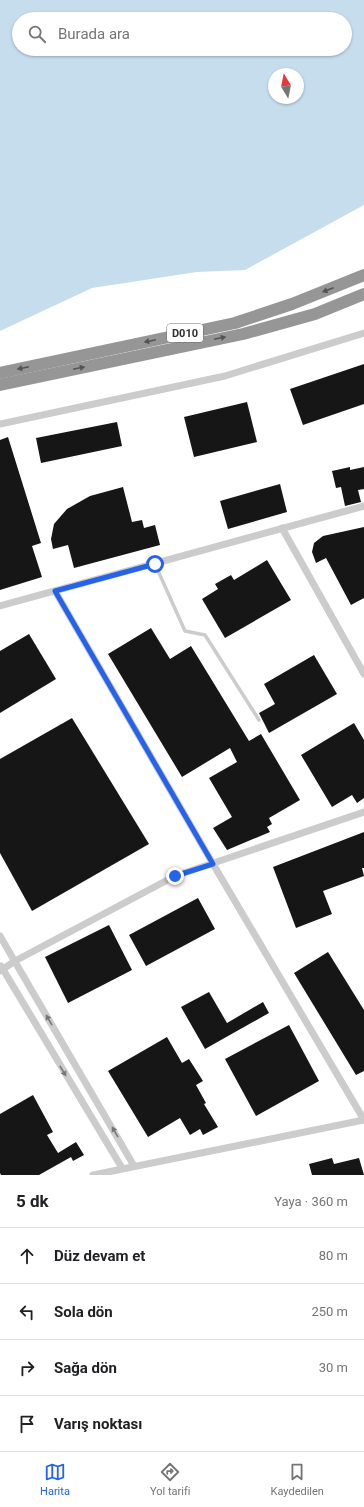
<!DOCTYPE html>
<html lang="tr">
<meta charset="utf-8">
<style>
:root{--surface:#fff;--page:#f2f2f2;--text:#202124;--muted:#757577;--line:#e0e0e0;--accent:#2563eb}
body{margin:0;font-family:Roboto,sans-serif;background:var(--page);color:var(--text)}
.compass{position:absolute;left:268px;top:68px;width:36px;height:36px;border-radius:50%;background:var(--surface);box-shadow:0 1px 3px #0004;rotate:350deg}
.stop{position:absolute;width:12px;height:12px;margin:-9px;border:3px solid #2563eb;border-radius:50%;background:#fff}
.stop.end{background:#2563eb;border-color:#fff;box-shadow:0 1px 4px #0008}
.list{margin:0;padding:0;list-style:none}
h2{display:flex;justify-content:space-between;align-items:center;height:52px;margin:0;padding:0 16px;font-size:17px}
h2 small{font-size:13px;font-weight:400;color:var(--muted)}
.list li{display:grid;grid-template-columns:26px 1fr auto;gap:12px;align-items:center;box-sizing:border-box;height:56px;padding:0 16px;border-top:1px solid var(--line)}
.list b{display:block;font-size:15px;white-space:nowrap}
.list em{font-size:13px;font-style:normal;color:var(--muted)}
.icon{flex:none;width:22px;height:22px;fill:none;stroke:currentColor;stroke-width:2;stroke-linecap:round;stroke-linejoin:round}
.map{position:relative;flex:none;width:364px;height:1175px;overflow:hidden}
.search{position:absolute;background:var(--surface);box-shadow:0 1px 3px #0004;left:12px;right:12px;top:12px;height:44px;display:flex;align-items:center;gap:10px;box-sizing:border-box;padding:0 14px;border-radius:22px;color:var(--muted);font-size:15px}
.sheet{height:276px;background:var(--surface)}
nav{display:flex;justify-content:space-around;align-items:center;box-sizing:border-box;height:56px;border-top:1px solid var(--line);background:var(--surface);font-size:11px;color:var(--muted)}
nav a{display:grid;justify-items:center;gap:2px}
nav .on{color:var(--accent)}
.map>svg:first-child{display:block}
.water{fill:#c6ddee;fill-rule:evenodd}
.building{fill:#161616}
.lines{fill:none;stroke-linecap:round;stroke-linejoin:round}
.lane{stroke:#ccc;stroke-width:3.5}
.street{stroke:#ccc;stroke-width:7}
.highway{stroke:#969696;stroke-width:12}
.oneway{fill:#535353}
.oneway2{fill:#767676}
.route{stroke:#2563eb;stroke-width:5}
.labels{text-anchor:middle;stroke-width:4;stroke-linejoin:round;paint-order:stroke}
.shield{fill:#fff;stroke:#6d6d6d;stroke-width:1}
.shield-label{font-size:11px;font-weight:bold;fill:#2f2f2f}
</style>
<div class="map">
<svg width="364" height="1175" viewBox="0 0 364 1175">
<rect width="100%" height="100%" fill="#fff"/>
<!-- water -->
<path class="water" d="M0,0H364V205L245,270L197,272L92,288L0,331ZM19,19H345V49H19ZM274,74H298V98H274Z"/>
<!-- building -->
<g class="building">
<polygon points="364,364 364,404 303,425 290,389"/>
<polygon points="247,402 257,442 194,457 184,417"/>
<polygon points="117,422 122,446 41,463 36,438"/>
<polygon points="8,437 41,543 32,546 42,577 0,590 0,440"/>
<polygon points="350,467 350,470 364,467 364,489 358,490 361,502 345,506 341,487 336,488 332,471"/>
<polygon points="280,484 287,512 228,529 220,501"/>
<polygon points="123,487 132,522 142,520 144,528 155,525 160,545 74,568 68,545 53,549 51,539 54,524 67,509 90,496"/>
<polygon points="364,527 364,598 351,605 326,558 316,563 312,552 314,543 323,536"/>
<polygon points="267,560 291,600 225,638 202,599 218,589 215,584 231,575 234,580"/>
<polygon points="151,628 170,659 191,646 249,741 261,734 300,800 269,818 272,824 267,827 270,832 227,850 213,828 232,817 209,778 237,762 230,748 182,777 108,654"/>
<polygon points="29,634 56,679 0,713 0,651"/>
<polygon points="314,655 337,694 269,733 259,713 275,704 264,684"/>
<polygon points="72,718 149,844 32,911 0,853 0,759"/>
<polygon points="354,723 364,740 364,798 357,803 352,795 332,807 301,755"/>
<polygon points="364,832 364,868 362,868 364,876 323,891 332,914 296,928 273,867"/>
<polygon points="198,898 215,929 146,966 129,935"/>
<polygon points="109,925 132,970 68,1003 45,957"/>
<polygon points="328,952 364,1010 364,1071 356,1075 294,973"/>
<polygon points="209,992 227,1023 263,1002 269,1013 205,1049 181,1007"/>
<polygon points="289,1025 319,1081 256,1116 225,1059"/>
<polygon points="167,1037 182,1063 189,1059 203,1081 196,1085 206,1103 204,1104 218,1127 203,1135 200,1129 190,1135 180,1118 148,1137 108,1071"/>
<polygon points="33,1095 53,1132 47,1135 58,1153 76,1142 84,1155 73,1161 71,1157 39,1175 1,1175 0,1173 0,1114"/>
<polygon points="332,1158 334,1164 359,1158 364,1175 312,1175 309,1164"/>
</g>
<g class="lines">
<!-- lane -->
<polyline class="lane" points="155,564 185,631 205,635 259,720"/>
<!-- street -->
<g class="street">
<polyline points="0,424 225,376 364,333"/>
<polyline points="282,528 364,674"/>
<polyline points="55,591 213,864 364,1120"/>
<polyline points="0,606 364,506"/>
<polyline points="0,936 134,1166"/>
<polyline points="1,966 122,1168"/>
<polyline points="0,971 15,961 175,876 364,812"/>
<polyline points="93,1175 364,1120"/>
</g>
<!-- highway -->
<g class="highway">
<polyline points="0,373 235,323 292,304 364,275"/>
<polyline points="0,385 243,334 315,314 364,294"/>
</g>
</g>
<!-- one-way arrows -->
<defs><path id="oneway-solid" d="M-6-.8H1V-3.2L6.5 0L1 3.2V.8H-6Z"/></defs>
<g class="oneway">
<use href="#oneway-solid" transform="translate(328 290) rotate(159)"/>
<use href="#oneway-solid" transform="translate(220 338) rotate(-12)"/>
<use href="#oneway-solid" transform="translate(150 341) rotate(168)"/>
<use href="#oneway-solid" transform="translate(23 368) rotate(168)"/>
<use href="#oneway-solid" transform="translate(79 368) rotate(-12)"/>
</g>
<g class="oneway2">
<use href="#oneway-solid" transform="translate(49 1020) rotate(-120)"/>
<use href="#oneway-solid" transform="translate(63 1071) rotate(59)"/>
<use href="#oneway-solid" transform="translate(115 1132) rotate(-120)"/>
</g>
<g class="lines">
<!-- route -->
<polyline class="route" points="155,564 55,591 213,864 175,876"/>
</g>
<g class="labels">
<!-- shield labels -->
<rect class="shield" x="167" y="324" width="36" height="18" rx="3"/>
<g class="shield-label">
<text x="185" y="337">D010</text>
</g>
</g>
</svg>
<svg class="compass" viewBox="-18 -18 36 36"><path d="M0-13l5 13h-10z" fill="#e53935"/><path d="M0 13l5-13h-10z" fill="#757577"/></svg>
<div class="stop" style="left:155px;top:564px"></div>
<div class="stop end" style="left:175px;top:876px"></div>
<div class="search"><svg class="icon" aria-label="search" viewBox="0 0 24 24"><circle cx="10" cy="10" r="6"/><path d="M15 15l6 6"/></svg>Burada ara</div>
</div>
<section class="sheet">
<h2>5 dk<small>Yaya · 360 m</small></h2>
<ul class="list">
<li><svg class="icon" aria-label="ahead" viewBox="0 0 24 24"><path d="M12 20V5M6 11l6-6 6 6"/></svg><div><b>Düz devam et</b></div><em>80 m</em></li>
<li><svg class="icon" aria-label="left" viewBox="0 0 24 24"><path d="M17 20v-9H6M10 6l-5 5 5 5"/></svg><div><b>Sola dön</b></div><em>250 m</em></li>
<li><svg class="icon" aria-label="right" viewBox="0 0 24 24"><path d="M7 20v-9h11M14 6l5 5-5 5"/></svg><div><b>Sağa dön</b></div><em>30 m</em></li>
<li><svg class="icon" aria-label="arrive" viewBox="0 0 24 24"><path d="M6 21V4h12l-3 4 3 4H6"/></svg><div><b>Varış noktası</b></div></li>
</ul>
</section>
<nav>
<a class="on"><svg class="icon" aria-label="map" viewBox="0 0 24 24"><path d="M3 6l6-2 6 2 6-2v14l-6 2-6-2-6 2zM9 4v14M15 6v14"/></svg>Harita</a>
<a><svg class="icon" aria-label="directions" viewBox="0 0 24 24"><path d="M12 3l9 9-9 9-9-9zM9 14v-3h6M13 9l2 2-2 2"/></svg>Yol tarifi</a>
<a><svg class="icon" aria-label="saved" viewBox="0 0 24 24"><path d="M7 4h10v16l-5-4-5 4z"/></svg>Kaydedilen</a>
</nav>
